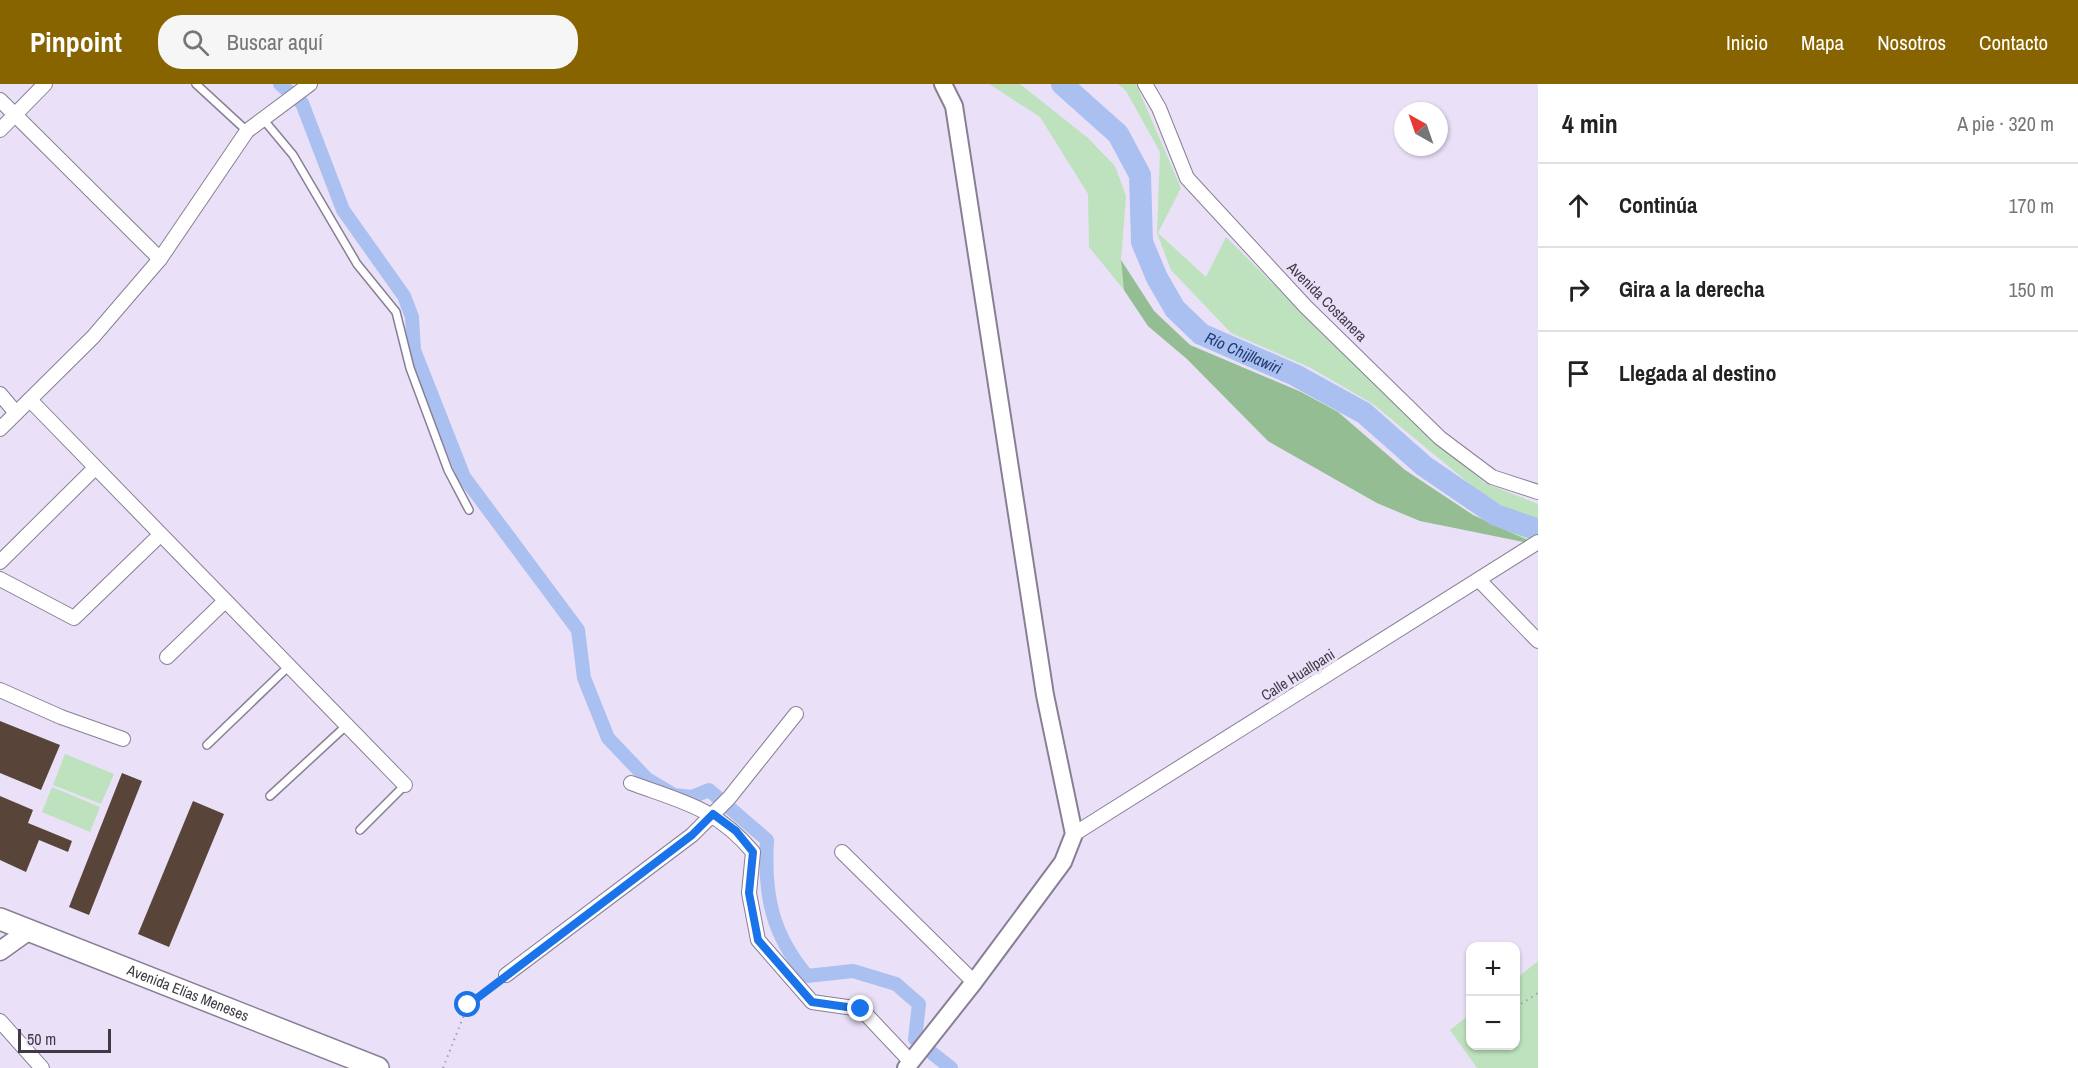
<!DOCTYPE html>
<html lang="es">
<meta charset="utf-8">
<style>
:root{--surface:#fff;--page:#f6f6f6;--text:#222;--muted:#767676;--line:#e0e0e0;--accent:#886400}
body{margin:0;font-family:"Archivo Narrow",sans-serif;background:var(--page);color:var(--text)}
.controls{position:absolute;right:18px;bottom:18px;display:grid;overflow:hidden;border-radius:12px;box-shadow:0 2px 4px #0004}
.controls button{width:54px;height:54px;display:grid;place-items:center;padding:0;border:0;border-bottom:2px solid var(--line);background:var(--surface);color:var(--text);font:30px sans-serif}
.compass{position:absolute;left:1394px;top:18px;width:54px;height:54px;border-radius:50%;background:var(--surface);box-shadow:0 2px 4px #0004;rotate:320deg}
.scale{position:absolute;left:18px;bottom:15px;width:93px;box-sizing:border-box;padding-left:6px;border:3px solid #3f3b44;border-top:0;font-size:16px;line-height:21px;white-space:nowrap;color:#3f3b44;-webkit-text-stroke:4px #eae1f8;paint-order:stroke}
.stop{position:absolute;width:18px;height:18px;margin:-14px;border:4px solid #1a73e8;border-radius:50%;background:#fff}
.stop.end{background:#1a73e8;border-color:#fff;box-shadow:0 2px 6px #0008}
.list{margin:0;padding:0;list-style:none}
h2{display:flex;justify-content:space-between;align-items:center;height:78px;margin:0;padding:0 24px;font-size:26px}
h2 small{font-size:20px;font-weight:400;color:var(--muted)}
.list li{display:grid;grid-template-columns:39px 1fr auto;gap:18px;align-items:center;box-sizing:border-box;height:84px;padding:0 24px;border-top:2px solid var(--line)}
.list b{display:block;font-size:22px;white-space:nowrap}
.list em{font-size:20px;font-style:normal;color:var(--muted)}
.icon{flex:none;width:33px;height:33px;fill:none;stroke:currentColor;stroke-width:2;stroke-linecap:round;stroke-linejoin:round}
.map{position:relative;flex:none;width:1538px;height:984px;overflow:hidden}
header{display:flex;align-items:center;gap:36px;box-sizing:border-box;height:84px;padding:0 30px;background:var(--accent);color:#fff}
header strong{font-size:28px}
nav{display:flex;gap:33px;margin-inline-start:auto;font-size:21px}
.search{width:420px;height:54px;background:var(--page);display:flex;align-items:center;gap:15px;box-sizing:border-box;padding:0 21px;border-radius:24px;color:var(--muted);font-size:22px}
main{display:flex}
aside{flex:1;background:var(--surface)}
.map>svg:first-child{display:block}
.green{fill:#bde2bd}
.forest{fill:#94bd94}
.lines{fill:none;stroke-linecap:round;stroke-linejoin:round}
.canal{stroke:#a9c0f1;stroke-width:14}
.river{stroke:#a9c0f1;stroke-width:22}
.building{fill:#59443a}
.service-casing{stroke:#887f95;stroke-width:10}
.minor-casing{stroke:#887f95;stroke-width:16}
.tertiary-casing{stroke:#887f95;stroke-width:20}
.secondary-casing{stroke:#887f95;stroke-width:21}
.primary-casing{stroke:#887f95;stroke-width:24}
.path{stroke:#a59eaf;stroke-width:2;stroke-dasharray:1.5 4.5;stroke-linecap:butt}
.service{stroke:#fff;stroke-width:7}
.minor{stroke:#fff;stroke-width:14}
.tertiary{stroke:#fff;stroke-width:16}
.secondary{stroke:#fff;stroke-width:18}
.primary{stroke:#fff;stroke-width:21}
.route{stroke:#1a73e8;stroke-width:8}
.labels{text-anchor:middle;stroke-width:6;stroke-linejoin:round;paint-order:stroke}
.street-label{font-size:15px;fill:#3f3b44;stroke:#eae1f8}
.water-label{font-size:16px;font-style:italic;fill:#203972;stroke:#eae1f8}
</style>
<header>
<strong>Pinpoint</strong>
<div class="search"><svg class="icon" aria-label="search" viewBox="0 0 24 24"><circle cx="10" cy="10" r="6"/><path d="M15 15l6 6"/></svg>Buscar aquí</div>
<nav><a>Inicio</a><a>Mapa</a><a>Nosotros</a><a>Contacto</a></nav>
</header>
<main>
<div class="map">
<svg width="1538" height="984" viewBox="0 0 1538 984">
<rect width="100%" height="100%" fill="#eae1f8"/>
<!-- green -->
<g class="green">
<polygon points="989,0 1020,0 1088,54 1115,82 1126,112 1121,176 1154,227 1190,261 1301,308 1338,328 1405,386 1473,431 1538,459 1420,437 1377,419 1268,357 1187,275 1148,242 1124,206 1089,163 1088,110 1040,33"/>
<polygon points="1118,0 1136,0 1181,104 1158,149 1206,193 1226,153 1403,329 1437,359 1485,399 1538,420 1538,436 1514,428 1482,410 1373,320 1311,284 1231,249 1171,186 1157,149 1160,68 1126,7"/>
<polygon points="65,670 114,690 101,720 53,701"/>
<polygon points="52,703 100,723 90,748 42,728"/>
<polygon points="1538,877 1538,984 1477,984 1450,946 1470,930 1470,962 1516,962 1516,895"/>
</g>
<!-- forest -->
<polygon class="forest" points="1121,176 1154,227 1190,261 1301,308 1338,328 1405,386 1473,431 1538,461 1420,437 1377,419 1268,357 1187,275 1148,242 1124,206"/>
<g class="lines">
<!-- canal -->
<g class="canal">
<path d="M280,0L302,19L343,126L404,212L412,233L414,266L464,393L578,546L584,594L608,654L647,695L674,711L692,713L709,706L767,756C764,810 771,849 807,892L853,887L896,900L919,920L915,955"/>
<polyline points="932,969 951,984"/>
</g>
<!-- river -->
<path class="river" id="s1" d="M1062,0L1118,50L1140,91L1142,158L1157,194L1175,225L1201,250L1295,291L1364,329L1424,382L1496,431L1538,446"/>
</g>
<!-- building -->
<g class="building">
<polygon points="0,637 60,661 41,706 0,689"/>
<polygon points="122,689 142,697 89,831 69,823"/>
<polygon points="0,712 33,726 28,739 72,757 68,768 39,756 26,788 0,776"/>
<polygon points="193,717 224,730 169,863 138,850"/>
</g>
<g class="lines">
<defs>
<g id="service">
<polyline points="196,0 247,47"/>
<polyline points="263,35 293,71 357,180 396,228 410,284 448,386 469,426"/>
<polyline points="207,661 289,582"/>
<polyline points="270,712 347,641"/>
<polyline points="360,746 405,701"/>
</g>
<g id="minor">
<polyline points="1145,0 1159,24 1187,94 1306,223 1440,354 1492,393 1538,408"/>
<polyline points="0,16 160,175"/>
<polyline points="0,46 45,0"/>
<polyline points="0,310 16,329"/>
<polyline points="30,316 405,701"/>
<polyline points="0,345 93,253 160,175 247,47 310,0"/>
<polyline points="0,478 95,384"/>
<polyline points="0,495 74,534 160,451"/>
<polyline points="1479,496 1538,557"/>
<polyline points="167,573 225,517"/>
<polyline points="0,606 61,633 123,655"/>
<path d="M631,699C683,718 716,724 753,768L749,809L758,856L812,918L861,925L911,978"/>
<polyline points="1074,750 1538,458"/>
<polyline points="842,768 974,898"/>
<polyline points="506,891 692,751 729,714 796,630"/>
<polyline points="0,937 42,984"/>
</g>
<polyline id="tertiary" points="906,984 974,898 1063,778 1074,750 1045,611 954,22 943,0"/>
<polyline id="secondary" points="0,867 28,847"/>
<g id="primary">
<path id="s2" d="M0,835L378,984"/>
</g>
</defs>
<!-- service casing -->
<use href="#service" class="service-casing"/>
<!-- minor casing -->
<use href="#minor" class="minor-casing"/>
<!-- tertiary casing -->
<use href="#tertiary" class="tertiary-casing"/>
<!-- secondary casing -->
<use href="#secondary" class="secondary-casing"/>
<!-- primary casing -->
<use href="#primary" class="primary-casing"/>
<!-- path -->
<g class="path">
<polyline points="1516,923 1538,909"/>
<polyline points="443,984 468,921 497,898"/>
</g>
<!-- service -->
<use href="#service" class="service"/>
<!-- minor -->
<use href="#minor" class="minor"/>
<!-- tertiary -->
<use href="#tertiary" class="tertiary"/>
<!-- secondary -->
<use href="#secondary" class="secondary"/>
<!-- primary -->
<use href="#primary" class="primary"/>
</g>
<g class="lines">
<!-- route -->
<polyline class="route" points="468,921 692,751 713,730 736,747 753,768 749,809 758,856 812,918 861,925"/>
</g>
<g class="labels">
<!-- street labels -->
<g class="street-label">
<text transform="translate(1327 218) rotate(45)" y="5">Avenida Costanera</text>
<text transform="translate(1298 591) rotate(-32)" y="5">Calle Huallpani</text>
<text dy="5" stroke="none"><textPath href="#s2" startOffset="202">Avenida Elías Meneses</textPath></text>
</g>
<!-- water labels -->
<g class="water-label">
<text dy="6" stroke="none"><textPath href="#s1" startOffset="346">Río Chijllawiri</textPath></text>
</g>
</g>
</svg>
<div class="controls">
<button>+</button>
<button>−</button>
</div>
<svg class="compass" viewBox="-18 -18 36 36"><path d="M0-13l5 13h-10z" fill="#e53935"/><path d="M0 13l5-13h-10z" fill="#767676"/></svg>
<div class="scale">50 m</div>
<div class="stop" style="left:468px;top:921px"></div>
<div class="stop end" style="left:861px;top:925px"></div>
</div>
<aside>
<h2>4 min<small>A pie · 320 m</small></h2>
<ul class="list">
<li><svg class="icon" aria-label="ahead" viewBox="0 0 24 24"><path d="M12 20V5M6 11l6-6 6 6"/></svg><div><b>Continúa</b></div><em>170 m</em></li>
<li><svg class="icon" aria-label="right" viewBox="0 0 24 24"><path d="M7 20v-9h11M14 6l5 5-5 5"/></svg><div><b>Gira a la derecha</b></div><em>150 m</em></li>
<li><svg class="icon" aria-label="arrive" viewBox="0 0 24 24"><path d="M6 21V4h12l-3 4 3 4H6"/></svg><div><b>Llegada al destino</b></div></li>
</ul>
</aside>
</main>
